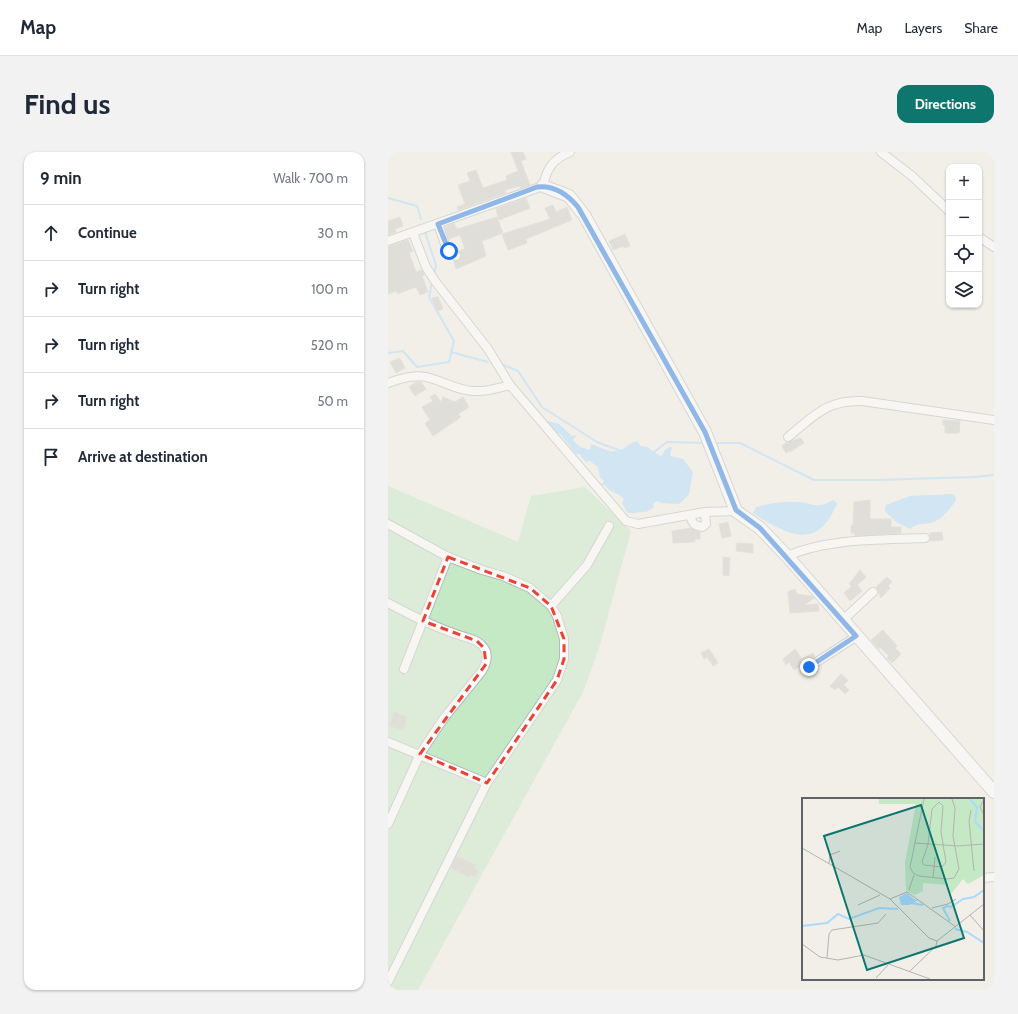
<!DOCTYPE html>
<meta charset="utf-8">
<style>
:root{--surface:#fff;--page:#f2f2f3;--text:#1f2937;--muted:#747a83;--line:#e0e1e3;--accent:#0f766e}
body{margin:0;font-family:Cabin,sans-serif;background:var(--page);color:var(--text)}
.controls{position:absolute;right:12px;top:12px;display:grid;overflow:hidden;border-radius:8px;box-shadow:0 1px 3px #0004}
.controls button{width:36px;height:36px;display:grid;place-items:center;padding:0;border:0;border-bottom:1px solid var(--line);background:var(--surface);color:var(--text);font:20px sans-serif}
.stop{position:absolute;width:12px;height:12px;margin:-9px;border:3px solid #1a73e8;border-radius:50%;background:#fff}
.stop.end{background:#1a73e8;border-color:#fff;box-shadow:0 1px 4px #0008}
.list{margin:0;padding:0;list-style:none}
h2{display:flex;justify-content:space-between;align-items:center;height:52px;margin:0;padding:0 16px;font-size:17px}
h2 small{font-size:13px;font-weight:400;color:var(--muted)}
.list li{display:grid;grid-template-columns:26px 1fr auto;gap:12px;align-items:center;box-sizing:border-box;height:56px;padding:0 16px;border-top:1px solid var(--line)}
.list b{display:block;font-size:15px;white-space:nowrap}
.list em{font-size:13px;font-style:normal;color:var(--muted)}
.icon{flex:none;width:22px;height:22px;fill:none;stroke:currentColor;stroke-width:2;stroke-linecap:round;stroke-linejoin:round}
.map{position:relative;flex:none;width:606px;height:838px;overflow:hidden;border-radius:12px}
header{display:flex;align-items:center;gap:24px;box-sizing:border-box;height:56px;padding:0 20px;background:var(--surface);border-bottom:1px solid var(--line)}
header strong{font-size:19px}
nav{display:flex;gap:22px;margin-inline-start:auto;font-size:14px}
.intro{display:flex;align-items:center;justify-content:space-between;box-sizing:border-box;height:96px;padding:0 24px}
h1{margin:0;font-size:28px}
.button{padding:10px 18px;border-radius:12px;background:var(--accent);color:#fff;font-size:14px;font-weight:700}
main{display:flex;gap:24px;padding:0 24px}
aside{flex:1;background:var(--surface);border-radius:12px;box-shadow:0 1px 3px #0004}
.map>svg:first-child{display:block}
.green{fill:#c5e8c5}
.water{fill:#aadaff}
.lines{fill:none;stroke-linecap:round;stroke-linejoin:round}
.stream{stroke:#aadaff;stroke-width:2}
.building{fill:#cccac5;stroke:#d6d1c6}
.street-casing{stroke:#b5b8bc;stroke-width:10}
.secondary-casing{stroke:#b6babf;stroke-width:14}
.street{stroke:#fff;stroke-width:8}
.secondary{stroke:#fff;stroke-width:12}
.route{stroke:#1a73e8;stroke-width:5}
.marked{fill:none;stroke:#ea4335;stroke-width:3;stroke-dasharray:8 5;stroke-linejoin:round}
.inset-river{fill:none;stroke:#aadaff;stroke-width:2}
.inset-road{fill:none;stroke:#b3b3b1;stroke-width:1}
.view{fill:#0f766e;fill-opacity:0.15;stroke:#0f766e;stroke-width:2}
.inset-edge{fill:none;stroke:#5f6368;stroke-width:2}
</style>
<header>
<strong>Map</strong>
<nav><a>Map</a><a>Layers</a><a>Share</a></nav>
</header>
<div class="intro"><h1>Find us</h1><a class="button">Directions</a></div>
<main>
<aside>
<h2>9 min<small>Walk · 700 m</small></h2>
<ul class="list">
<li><svg class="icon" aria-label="ahead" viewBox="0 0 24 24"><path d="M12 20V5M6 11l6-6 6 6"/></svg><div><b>Continue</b></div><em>30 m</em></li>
<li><svg class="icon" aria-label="right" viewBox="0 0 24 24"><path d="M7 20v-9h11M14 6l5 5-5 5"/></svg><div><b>Turn right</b></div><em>100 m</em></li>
<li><svg class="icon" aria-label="right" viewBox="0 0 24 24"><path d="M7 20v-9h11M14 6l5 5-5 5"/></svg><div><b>Turn right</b></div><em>520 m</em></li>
<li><svg class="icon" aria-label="right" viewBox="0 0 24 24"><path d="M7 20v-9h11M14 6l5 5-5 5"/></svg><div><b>Turn right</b></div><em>50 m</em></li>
<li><svg class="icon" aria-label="arrive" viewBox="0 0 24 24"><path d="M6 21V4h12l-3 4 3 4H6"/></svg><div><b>Arrive at destination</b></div></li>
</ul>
</aside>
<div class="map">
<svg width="606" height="838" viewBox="0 0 606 838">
<rect width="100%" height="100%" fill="#f1efe8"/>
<!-- green -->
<polygon class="green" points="0,334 130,390 143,344 197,335 243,379 211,496 195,540 30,838 0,838"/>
<!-- water -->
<g class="water">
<path d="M160,269L171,272L184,284L189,283L185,288L192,295L202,298L203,292C213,296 225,303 235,297C240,293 243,291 249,289L253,294L259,295L272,304L275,303L276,299L281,295H284L282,304L295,307L305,320L301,342L291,352L273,351L269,349L266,351L265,356L258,360C252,359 246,363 239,360L234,351L236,347C231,341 222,341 217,333H213L216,329L212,325L210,315L202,309L198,310L191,302H188L172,282L165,279L157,272Z"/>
<path d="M564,342L567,344L568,348C562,357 553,369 542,371C531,373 532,370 522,377L508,370L497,359L498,353L522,344Z"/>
<path d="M445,348L449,351C430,400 399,383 365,361L368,355C380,352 396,349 409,350C427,351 427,358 445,348Z"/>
</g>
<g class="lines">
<!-- stream -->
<g class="stream">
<polyline points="0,46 29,54 33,67"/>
<polyline points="37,80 48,113 46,121"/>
<polyline points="63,200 100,210"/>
<polyline points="0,201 15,199 29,215 61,210 66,189 41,145 44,130"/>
<polyline points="113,212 130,219 154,255 209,290 233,299"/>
<polyline points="326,291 352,291 426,328 488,328 586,325 606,323"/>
<polyline points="266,300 279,290 316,291"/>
</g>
</g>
<!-- building -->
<g class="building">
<polygon points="123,0 135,0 138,7 133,9 142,33 132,36 131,34 117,38 118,41 70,58 69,55 77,52 70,33 82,29 79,21 88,18 95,36 119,28 118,24 130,19"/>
<polygon points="138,46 142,56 111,68 108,57"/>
<polygon points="165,53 168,60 179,55 184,68 138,87 139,91 120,98 114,82 162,67 157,56"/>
<polygon points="12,65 15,74 7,77 8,80 0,83 0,69"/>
<polygon points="109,65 115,81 94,89 98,104 68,117 65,108 72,108 73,103 70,99 77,97 72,83 61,87 57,75 66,71 69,77"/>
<polygon points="237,82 242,94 236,96 235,94 225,98 221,89"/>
<polygon points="20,88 25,99 21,101 28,120 33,118 35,120 36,123 34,124 40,140 32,143 28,135 9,142 9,139 0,142 0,95"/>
<polygon points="50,145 55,157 49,159 44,146"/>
<polygon points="12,206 17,216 8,221 2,210"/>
<polygon points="28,230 33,230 38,237 27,244 21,235"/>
<polygon points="47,242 53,250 55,245 67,250 75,245 81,255 70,262 73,265 45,284 37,271 42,268 34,255 45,249 42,245"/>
<polygon points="555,268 572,269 571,281 557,281 557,273 555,273"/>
<polygon points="413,286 416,291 402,300 401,299 398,301 394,294 399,290"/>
<polygon points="482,348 482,367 503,367 503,375 513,375 513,381 467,384 466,381 463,381 463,373 465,373 466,350"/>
<polygon points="340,370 343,384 334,386 331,372"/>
<polygon points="303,376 312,380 312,387 307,387 307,390 285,391 284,379"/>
<polygon points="554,380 555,388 542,389 542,381"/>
<polygon points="349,391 365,392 365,401 348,399"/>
<polygon points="335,405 342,406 341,424 335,423"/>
<polygon points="472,418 478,425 469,433 474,439 462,449 456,441 464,434 461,432"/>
<polygon points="499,425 504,430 500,434 502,436 493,446 488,435"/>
<polygon points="407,437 409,442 424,444 426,446 416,453 430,452 431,459 402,461 400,440"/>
<polygon points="495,478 509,494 507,496 513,502 504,511 499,506 501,504 492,495 491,497 483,488"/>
<polygon points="321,497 330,511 325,514 319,505 316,507 313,501"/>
<polygon points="407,497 414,507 425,501 427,505 406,518 401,510 398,513 395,507"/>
<polygon points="453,522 460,528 456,533 461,538 457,542 450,535 447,538 442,534"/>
<polygon points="6,560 19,565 15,578 1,574"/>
<polygon points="69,704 88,713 86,716 90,718 87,725 82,723 81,725 63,716"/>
</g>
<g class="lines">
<defs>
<g id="street">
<polyline points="493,0 524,24 561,59"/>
<polyline points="50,72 58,95 68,104"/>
<polyline points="25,81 38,115 47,129 100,197 122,233 238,369 250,372 317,360 348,359"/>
<polyline points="591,85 606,95"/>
<path d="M0,89L155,34C159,16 165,7 182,0"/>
<path d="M0,231C14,226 30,221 45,227C59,231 71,239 86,239C99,240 110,236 122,233"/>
<path d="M400,285C426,264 438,248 474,249L606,268"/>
<path d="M302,363C304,371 306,374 314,375L318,372L317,360"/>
<polyline points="0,372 60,405 94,418 115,424 142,436 163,454 169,464 176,487 176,507 169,528 99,631 0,830"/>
<path d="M399,404C441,386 492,388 537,386"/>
<path d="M0,451C24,464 48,476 74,484C82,487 91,488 96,496C101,503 98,512 94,519L56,566L32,602L0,672"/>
<polyline points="163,454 199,413 221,374"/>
<polyline points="455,468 485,440"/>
<polyline points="421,515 469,484"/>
<polyline points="16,517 60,405"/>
<polyline points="0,590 99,631"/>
<polyline points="595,726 606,725"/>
</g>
<polyline id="secondary" points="155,34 181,44 196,63 317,280 348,359 372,376 399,404 606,640"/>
</defs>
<!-- street casing -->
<use href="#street" class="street-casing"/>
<!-- secondary casing -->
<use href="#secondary" class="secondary-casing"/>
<!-- street -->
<use href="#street" class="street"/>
<!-- secondary -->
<use href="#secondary" class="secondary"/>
</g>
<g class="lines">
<!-- route -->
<path class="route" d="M61,99L50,72L149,35C166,33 180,43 190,55L317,280L348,358L372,376L468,484L421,515"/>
</g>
<!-- marked area -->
<path d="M0 0H606V838H0ZM60,405L142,436L163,454L176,487V507L169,528L99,631L32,602L98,512L96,496L89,489L35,469Z" fill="#f1efe8" fill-opacity=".55" fill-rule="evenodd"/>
<path class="marked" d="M60,405L142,436L163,454L176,487V507L169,528L99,631L32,602L98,512L96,496L89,489L35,469Z"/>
<!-- overview -->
<g transform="translate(414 646)">
<rect width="182" height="182" fill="#f1efe8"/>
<path d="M77,1H182V77L166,86L161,81L149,96L146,87L121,85V93L113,97L104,93L103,64L114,6H77Z" fill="#c5e8c5"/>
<path d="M105,95L112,101L123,106L115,103L107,107H99L97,99Z" fill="#aadaff"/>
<path class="inset-river" d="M168,1L175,9L173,24L182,33M182,58V77M109,105L121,107M148,123L141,110L146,108L149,109L161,101L172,99L182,92M0,128L25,125L36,116L47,121L77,110L96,111M153,131L165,134L182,145"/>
<path class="inset-road" d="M122,1L108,69L111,75L117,78L145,81L152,80L157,71L151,38L153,10L150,1M182,1L178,9L182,17M137,4L141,8L139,34L144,64L140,69L122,67L120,64L126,46L130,11ZM169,12L167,23L172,73M113,45L156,48L182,46M0,50L88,101L127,140L135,143M27,66L28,57L38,53M131,79L133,59M107,92L112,77M88,101L105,94L154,129M56,107L78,97M130,110L146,106L154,101M168,117L182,133M0,146L18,159L36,162L62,157L128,181M25,160L27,136L30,132L76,125L84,116M108,173L134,148L135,143L182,106M74,180L86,167"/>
<path class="view" d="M119,7L162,140L65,172L22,38Z"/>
<rect width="182" height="182" class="inset-edge"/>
</g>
</svg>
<div class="controls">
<button>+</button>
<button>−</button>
<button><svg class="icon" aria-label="locate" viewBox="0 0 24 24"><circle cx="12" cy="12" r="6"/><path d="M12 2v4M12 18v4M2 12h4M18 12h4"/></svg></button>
<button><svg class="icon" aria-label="layers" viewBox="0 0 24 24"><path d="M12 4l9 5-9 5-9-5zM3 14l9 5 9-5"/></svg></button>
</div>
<div class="stop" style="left:61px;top:99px"></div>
<div class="stop end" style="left:421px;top:515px"></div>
</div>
</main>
